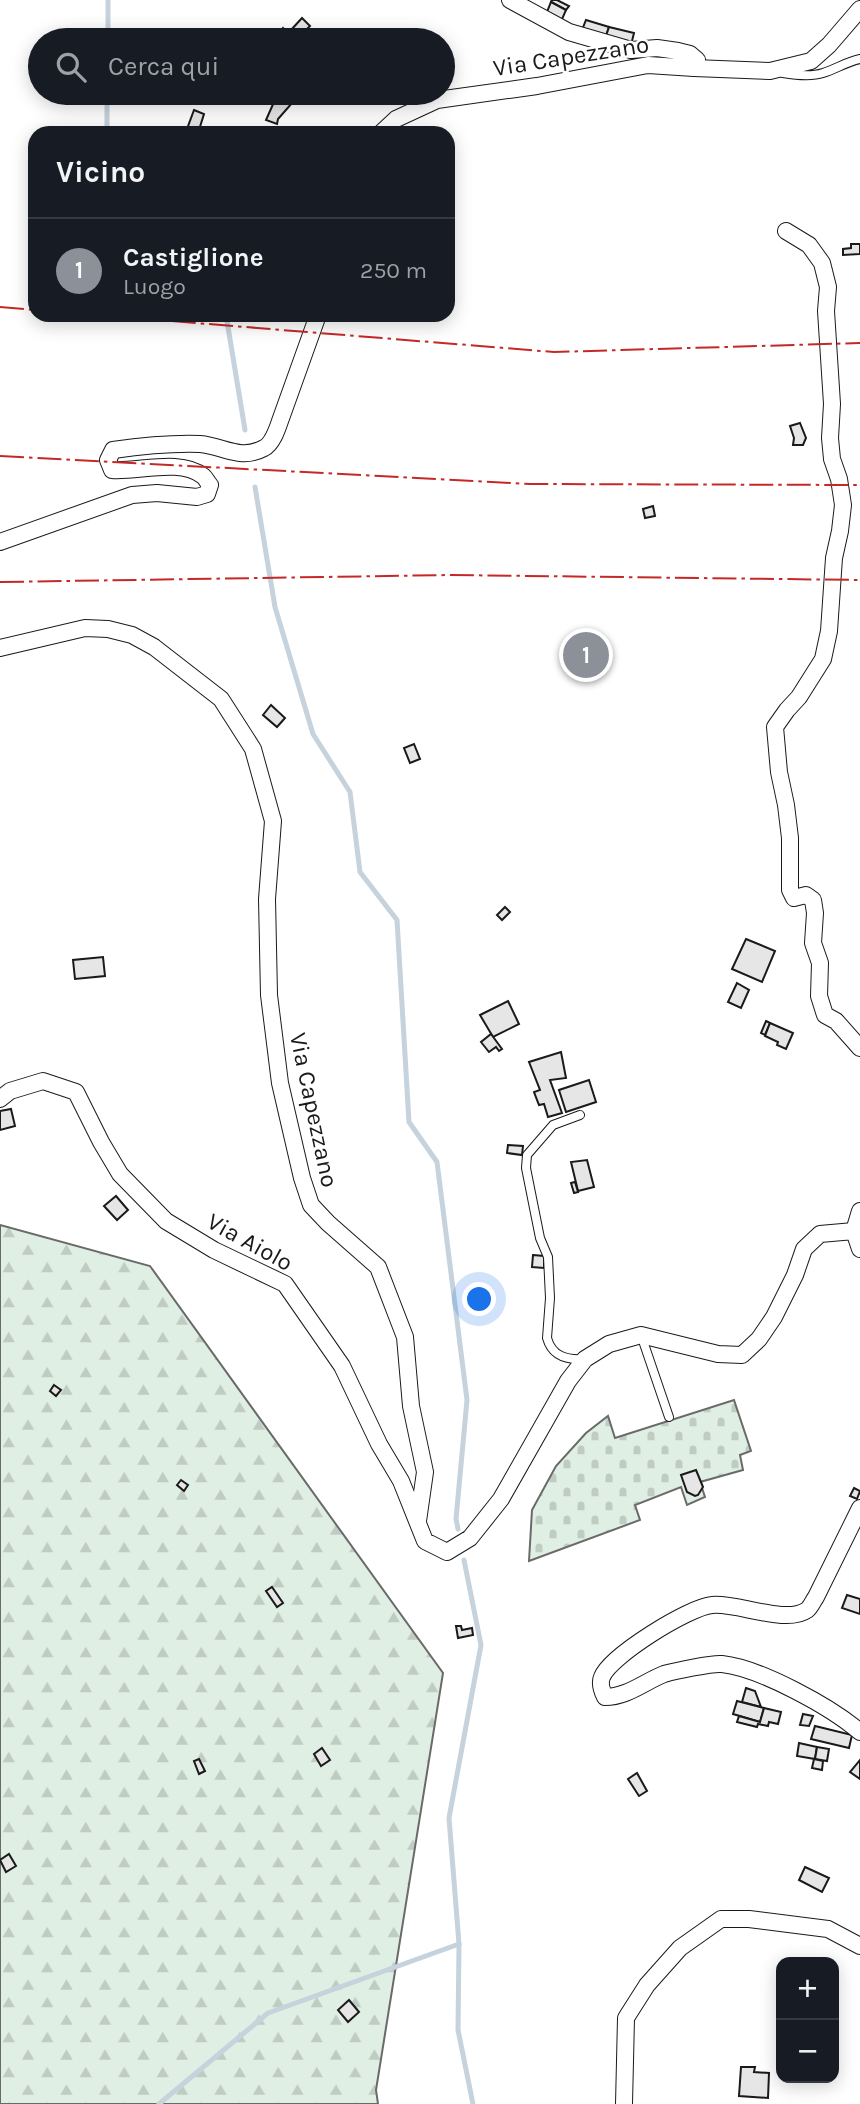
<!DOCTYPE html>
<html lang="it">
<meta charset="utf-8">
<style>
:root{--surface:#171b24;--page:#20242c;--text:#f1f3f6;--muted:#9ea1a6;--line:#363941;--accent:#8c9099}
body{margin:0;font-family:Karla,sans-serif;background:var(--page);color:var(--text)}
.controls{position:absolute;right:21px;bottom:21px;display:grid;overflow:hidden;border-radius:14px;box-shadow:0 4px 18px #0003}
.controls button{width:63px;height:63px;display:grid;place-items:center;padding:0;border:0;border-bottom:2px solid var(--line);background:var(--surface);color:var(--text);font:35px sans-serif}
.you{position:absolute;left:480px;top:1300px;width:24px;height:24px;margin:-18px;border:5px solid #fff;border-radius:50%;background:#1a73e8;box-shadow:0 0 0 10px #1a73e833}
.badge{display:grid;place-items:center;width:46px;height:46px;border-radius:50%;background:var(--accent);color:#fff;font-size:23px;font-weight:700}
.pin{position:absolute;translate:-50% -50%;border:4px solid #fff;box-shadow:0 2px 7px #0006}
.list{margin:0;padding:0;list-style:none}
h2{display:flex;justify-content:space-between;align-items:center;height:91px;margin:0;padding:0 28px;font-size:30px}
h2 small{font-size:23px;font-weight:400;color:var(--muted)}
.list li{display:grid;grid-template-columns:46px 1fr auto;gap:21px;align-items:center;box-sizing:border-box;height:105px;padding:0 28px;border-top:2px solid var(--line)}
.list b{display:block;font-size:26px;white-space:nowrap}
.list p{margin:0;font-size:23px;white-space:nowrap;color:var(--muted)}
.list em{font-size:23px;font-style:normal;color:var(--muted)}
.icon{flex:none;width:38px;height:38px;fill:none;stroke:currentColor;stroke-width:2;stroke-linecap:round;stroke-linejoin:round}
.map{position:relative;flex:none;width:860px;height:2104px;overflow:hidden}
.search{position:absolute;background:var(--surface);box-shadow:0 4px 18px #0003;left:28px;top:28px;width:427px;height:77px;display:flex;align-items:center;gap:18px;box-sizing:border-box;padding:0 24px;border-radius:38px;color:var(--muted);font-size:26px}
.panel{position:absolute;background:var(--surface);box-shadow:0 4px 18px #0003;left:28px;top:126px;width:427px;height:196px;border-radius:21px}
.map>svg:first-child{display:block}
.forest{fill:url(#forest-firs);stroke:#6a6a6a;stroke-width:2}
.cemetery{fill:url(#cemetery-stones);stroke:#6a6a6a;stroke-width:2}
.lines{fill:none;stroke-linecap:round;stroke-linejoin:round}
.stream{stroke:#c6d2dc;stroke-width:5}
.building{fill:#e6e6e6;stroke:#1a1a1a;stroke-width:2}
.service-casing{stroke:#1a1a1a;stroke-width:10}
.minor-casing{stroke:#1a1a1a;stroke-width:18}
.service{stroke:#fff;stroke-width:8}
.minor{stroke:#fff;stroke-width:16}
.power{stroke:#c62828;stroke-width:2;stroke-dasharray:24 5 3.5 5;stroke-linecap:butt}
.labels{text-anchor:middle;stroke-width:5;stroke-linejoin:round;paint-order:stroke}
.street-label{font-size:24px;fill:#1a1a1a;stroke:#fff}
</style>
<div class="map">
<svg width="860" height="2104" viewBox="0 0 860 2104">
<defs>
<pattern id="forest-firs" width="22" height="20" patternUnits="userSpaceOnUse" patternTransform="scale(1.75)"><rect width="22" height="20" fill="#e0efe3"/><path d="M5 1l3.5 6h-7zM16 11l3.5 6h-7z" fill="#c0ccc2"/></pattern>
<pattern id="cemetery-stones" width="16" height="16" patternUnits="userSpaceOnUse" patternTransform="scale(1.75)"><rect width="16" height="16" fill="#e0efe3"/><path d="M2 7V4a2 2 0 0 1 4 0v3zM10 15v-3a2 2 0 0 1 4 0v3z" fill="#c0ccc2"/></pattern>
</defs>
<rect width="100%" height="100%" fill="#fff"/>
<!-- forest -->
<polygon class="forest" points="0,1225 150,1266 443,1673 376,2090 378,2104 0,2104"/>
<!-- cemetery -->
<polygon class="cemetery" points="734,1400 751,1451 740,1455 743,1470 700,1482 705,1497 687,1505 681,1487 635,1505 640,1520 529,1561 532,1510 556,1466 586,1433 608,1416 615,1438"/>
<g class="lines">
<!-- stream -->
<g class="stream">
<polyline points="108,40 108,0"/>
<polyline points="107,93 107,129 111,133"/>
<polyline points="226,315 245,430"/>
<polyline points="255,487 275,607 313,734 350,792 360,872 397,920 409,1122 437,1162 467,1400 456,1519 458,1529"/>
<polyline points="464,1560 481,1645 449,1818 459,1944 458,2030 473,2104"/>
<polyline points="159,2104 268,2013 459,1944"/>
</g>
</g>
<!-- building -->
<g class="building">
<polygon points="552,0 557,0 569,6 566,10 551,2"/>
<polygon points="551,2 566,10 560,24 545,17"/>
<polygon points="302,18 310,26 299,37 291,30"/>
<polygon points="586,20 609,27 605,39 582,30"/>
<polygon points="609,27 634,33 631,45 605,39"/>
<polygon points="283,28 289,33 291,30 299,37 305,31 312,37 309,40 273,40"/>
<polygon points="278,93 292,93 293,102 278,119 277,124 266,120"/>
<polygon points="194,110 204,114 198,133 187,129"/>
<polygon points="851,244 860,244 860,254 843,255 843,249 851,248"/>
<polygon points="800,423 806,438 803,445 793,445 794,438 790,426"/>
<polygon points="653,506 655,516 645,518 643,509"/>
<polygon points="271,705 285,718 277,727 263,715"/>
<polygon points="414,744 420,759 410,763 404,748"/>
<polygon points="505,907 510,912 502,920 497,915"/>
<polygon points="746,939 775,951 762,982 732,969"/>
<polygon points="103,957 105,976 75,979 73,960"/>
<polygon points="737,983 749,990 741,1008 728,1002"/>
<polygon points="508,1001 519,1024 493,1037 480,1015"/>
<polygon points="766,1021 770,1023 765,1035 761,1033"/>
<polygon points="770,1023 793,1033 786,1049 777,1045 778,1042 765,1036"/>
<polygon points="491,1034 502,1049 499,1051 496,1047 489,1052 481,1042"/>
<polygon points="561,1052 566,1078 550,1080 562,1113 548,1117 544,1104 539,1105 534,1092 540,1090 529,1062"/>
<polygon points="589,1080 596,1102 566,1112 559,1090"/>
<polygon points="11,1109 15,1126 0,1130 0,1111"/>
<polygon points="508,1145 523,1146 522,1155 507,1153"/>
<polygon points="587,1160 594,1187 578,1191 571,1162"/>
<polygon points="575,1182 578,1192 574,1193 571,1183"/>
<polygon points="116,1196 128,1210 117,1220 104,1206"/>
<polygon points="533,1255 544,1256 544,1268 532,1267"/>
<polygon points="54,1385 61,1390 56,1396 50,1391"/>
<polygon points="696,1470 703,1487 698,1495 695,1496 687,1492 681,1475"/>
<polygon points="181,1480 188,1485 184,1491 177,1485"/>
<polygon points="854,1488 860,1491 857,1499 850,1496"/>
<polygon points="272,1587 283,1603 277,1607 266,1591"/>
<polygon points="847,1595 860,1599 860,1614 842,1608"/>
<polygon points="456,1626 461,1626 462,1630 472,1628 473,1635 458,1638"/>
<polygon points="746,1688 755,1691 761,1707 742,1702"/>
<polygon points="737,1701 764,1708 760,1722 733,1714"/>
<polygon points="764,1708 781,1712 778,1724 769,1722 768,1726 758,1724 757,1727 737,1722 739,1716 760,1722"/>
<polygon points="803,1714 813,1716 809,1726 800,1725"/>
<polygon points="815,1726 852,1735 849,1748 811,1739"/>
<polygon points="799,1743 817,1747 815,1759 797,1756"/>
<polygon points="817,1747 829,1749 827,1761 815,1759"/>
<polygon points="322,1748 330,1760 321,1766 314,1754"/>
<polygon points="199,1759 205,1771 199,1774 194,1761"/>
<polygon points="814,1759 823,1761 822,1770 812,1768"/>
<polygon points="860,1760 860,1779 850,1772"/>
<polygon points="637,1773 647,1791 639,1796 628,1779"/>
<polygon points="9,1854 16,1866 6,1872 0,1860"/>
<polygon points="805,1867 829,1878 822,1892 799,1880"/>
<polygon points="349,2000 359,2012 348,2022 338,2010"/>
<polygon points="741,2067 755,2067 754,2072 769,2073 768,2098 739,2096"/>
</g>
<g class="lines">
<defs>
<g id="service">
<path d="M783,73C795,75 811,77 823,73C836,69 846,62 860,59"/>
<path d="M580,1115L553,1125L527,1155L526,1168L540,1238L548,1257L550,1298L547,1338C552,1356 566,1360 583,1359"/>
<polyline points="641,1335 669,1417"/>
</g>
<g id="minor">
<polyline points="694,68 770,71 811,61 829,45 860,9"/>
<polyline points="381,133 396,119 437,100 537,86 648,65 694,68 697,60 690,54 678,51 657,48 631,50 569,32 510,0"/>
<polyline points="786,231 809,245 822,263 828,287 826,311 832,404 830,438 832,459 839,479 843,505 840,531 834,558 829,631 823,659 799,697 787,710 775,727 779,772 786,805 790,838 790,890 794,898 806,895 813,900 815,913 813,943 820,963 819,996 825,1015 836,1021 860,1048"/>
<path d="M0,542L132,495L157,493L197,497L207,494L210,485C207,482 206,478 203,476C180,458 139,472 112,470L108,460L113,450C141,446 171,443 200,444C224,446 240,461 264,448C272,444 277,430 280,421L318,315"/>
<polyline points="0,648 85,628 108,629 132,635 154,647 221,699 253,749 273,821 267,899 269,995 280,1083 302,1178 311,1205 328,1223 378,1267 405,1337 411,1406 425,1472 418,1521"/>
<polyline points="0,1099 10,1091 43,1081 76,1092 101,1142 120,1174 166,1221 214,1250 285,1284 342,1366 379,1444 401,1481 425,1541 447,1552 470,1538 501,1499 568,1381 585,1359 609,1344 641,1335 718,1354 742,1355 759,1339 774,1317 795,1275 804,1249 820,1234 854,1231 860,1249"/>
<polyline points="854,1231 860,1211"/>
<path d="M860,1508L816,1597C813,1601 811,1607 807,1610C786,1625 736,1602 712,1605C689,1607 610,1656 602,1677C599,1684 602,1691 605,1697C627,1697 644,1682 664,1674C675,1671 712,1663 722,1664C760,1668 831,1707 860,1732"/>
<polyline points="624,2104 626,2018 647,1985 680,1948 721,1919 749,1919 828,1929 860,1946"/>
</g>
</defs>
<!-- service casing -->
<use href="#service" class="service-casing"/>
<!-- minor casing -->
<use href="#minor" class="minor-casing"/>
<!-- service -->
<use href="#service" class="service"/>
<!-- minor -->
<use href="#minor" class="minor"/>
<!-- power -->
<g class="power">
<polyline points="0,307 35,310"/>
<polyline points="97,315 554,352 860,343"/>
<polyline points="0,456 530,484 860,485"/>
<polyline points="0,582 450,575 860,580"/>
</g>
</g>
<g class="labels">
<!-- street labels -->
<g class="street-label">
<text transform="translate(571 56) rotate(-9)" y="8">Via Capezzano</text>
<text transform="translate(314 1110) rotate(78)" y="8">Via Capezzano</text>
<text transform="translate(250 1242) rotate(29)" y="8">Via Aiolo</text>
</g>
</g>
</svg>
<div class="controls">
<button>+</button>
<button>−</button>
</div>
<div class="you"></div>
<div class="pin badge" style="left:586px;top:655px">1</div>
<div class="search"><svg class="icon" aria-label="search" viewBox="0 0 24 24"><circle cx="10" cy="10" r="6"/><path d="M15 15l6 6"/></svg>Cerca qui</div>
<section class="panel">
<h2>Vicino<small></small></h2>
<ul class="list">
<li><span class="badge">1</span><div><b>Castiglione</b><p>Luogo</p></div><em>250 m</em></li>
</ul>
</section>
</div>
